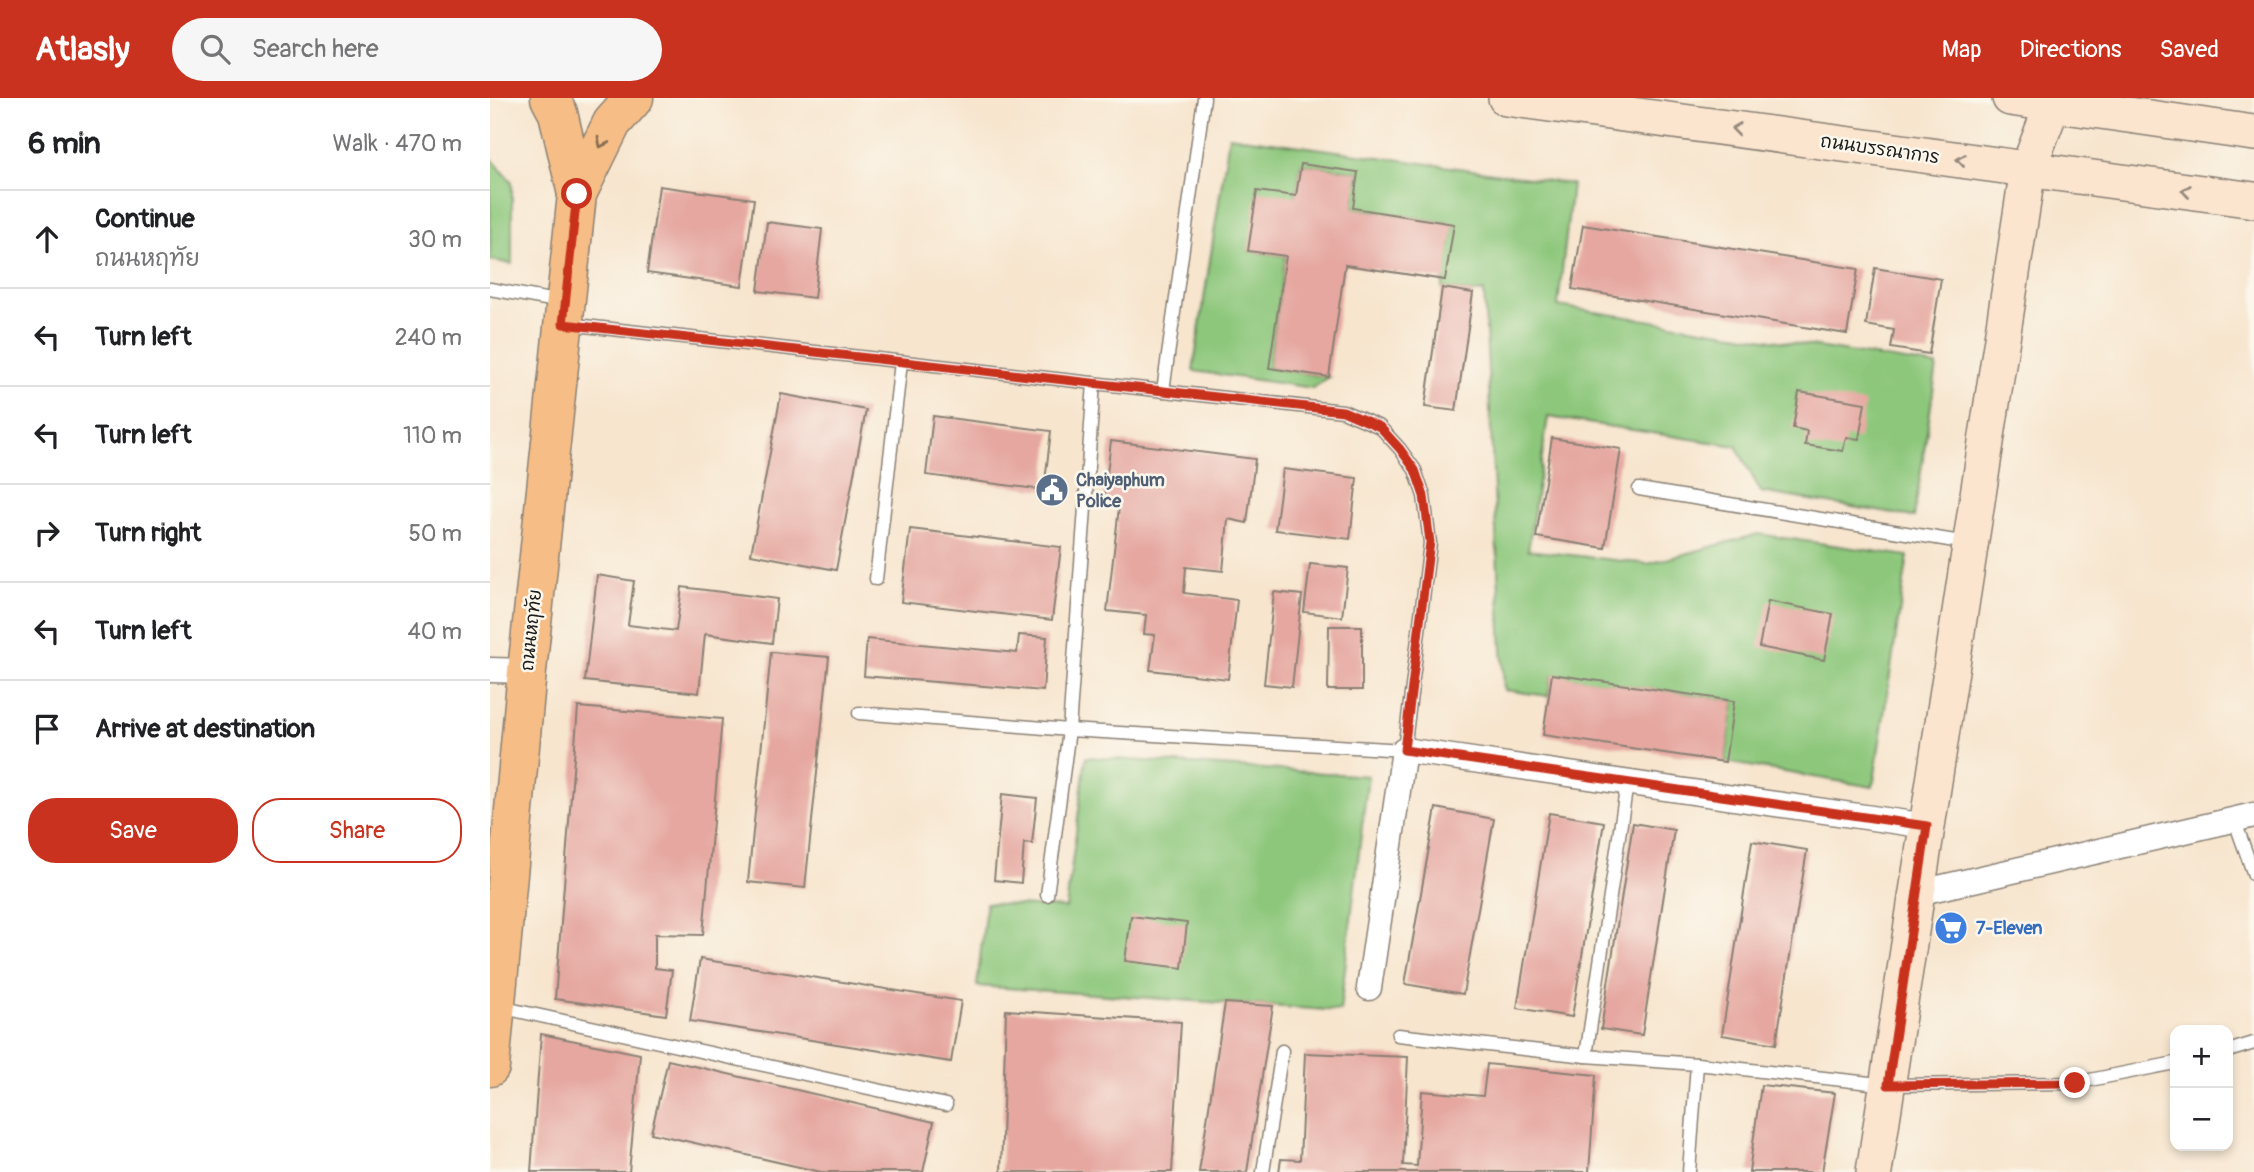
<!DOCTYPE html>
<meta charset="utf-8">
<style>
:root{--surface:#fff;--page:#f6f6f6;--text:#202124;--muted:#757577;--line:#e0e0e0;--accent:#c8321e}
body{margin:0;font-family:Pangolin,"Playpen Sans Thai",sans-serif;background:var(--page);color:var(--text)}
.controls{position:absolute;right:21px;bottom:21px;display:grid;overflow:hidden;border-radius:14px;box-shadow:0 4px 10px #0003}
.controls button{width:63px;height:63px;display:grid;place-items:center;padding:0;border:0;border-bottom:2px solid var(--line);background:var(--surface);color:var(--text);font:35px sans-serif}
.stop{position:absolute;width:21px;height:21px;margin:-16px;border:5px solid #c8321e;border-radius:50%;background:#fff}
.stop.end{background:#c8321e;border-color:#fff;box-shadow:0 2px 7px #0008}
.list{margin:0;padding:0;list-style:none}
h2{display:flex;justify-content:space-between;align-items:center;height:91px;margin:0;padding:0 28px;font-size:30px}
h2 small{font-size:23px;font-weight:400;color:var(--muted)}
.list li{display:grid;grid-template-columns:46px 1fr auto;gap:21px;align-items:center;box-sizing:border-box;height:98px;padding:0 28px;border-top:2px solid var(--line)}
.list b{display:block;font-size:26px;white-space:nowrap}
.list p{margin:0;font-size:23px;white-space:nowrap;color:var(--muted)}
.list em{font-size:23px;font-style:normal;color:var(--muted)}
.actions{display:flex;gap:14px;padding:21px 28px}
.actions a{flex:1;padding:16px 0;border:2px solid var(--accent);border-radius:28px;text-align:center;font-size:24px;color:var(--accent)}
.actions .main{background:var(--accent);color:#fff}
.icon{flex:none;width:38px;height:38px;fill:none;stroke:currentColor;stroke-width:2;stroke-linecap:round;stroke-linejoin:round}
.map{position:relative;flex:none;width:1764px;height:1074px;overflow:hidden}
header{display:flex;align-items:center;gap:42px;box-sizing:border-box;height:98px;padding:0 35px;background:var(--accent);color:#fff}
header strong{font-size:33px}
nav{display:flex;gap:38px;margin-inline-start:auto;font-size:24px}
.search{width:490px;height:63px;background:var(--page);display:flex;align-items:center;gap:18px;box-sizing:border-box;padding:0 24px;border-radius:38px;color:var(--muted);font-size:26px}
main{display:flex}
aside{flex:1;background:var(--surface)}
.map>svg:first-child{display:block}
.green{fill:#8dc77c;stroke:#54724c;stroke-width:2}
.building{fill:#e5a7a0}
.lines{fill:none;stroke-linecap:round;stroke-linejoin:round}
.lane-casing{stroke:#8a8075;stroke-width:15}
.street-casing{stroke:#8a8075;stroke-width:27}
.secondary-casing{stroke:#8a8075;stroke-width:38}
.primary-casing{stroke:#8a8075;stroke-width:41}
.lane{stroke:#fff;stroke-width:12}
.street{stroke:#fff;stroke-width:24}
.secondary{stroke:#fbe5cf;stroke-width:35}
.primary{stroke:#f6be86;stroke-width:38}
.oneway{stroke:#978b7e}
.oneway2{stroke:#896d51}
.route{stroke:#c8321e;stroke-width:9}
.labels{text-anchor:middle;stroke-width:5;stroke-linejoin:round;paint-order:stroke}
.street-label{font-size:18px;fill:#1c1c1c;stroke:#fbf7ec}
.service-label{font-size:18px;font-weight:bold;fill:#4e5e75;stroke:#fbf7ec;text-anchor:start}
.shop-label{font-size:18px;font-weight:bold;fill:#366cbe;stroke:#fbf7ec;text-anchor:start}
</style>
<header>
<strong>Atlasly</strong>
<div class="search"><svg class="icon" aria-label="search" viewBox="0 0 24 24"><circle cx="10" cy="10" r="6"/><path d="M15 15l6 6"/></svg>Search here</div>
<nav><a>Map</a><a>Directions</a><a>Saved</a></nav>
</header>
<main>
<aside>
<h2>6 min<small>Walk · 470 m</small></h2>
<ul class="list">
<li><svg class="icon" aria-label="ahead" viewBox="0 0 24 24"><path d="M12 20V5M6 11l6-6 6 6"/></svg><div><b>Continue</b><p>ถนนหฤทัย</p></div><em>30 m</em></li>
<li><svg class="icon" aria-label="left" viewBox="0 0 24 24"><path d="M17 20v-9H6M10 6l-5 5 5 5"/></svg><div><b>Turn left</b></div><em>240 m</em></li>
<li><svg class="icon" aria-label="left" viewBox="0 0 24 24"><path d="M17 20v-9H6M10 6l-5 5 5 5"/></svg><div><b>Turn left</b></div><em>110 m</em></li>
<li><svg class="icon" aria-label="right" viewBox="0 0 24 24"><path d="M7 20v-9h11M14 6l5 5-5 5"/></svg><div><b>Turn right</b></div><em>50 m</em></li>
<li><svg class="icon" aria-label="left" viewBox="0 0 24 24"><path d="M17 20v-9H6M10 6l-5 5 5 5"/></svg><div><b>Turn left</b></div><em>40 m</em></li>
<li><svg class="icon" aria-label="arrive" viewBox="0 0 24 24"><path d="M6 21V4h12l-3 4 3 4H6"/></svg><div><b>Arrive at destination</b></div></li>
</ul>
<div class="actions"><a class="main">Save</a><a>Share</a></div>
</aside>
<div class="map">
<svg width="1764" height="1074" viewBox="0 0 1764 1074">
<rect width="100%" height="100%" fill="#fbf7ec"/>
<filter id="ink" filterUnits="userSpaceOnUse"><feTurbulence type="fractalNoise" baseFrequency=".0143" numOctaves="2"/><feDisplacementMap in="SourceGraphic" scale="14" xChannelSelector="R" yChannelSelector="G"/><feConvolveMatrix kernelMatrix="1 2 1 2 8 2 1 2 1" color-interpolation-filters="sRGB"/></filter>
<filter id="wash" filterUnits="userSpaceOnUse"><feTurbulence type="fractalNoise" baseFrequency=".00686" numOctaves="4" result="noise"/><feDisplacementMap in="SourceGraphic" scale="28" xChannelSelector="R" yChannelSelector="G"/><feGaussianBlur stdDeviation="1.57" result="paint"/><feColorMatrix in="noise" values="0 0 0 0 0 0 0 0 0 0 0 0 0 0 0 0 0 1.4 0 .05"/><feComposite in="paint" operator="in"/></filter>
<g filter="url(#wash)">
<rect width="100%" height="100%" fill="#f7e5ce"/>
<!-- green -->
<g class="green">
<polygon points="739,38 1082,86 1068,208 1447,268 1424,419 1271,394 1246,348 1058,319 1038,452 1158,466 1268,436 1418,458 1383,689 1235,664 1244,603 1062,577 1058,598 1014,592 994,193 983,195 952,190 964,126 863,110 868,74 811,66 806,98 759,153 796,158 779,270 839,279 823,290 703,273"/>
<polygon points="0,59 22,84 22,166 0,162"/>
<polygon points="596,659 878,678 850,913 487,888 496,805 576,810"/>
</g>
<g id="blocks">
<!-- building -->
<g class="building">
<polygon points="811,66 868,74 863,110 964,126 955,182 855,167 839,279 779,270 796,158 758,153 767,93 806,98"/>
<polygon points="169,88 264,101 252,188 157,175"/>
<polygon points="277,124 332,131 324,200 268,193"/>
<polygon points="1093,127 1368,171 1357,236 1082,191"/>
<polygon points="1385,170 1451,181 1439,256 1401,250 1404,232 1376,227"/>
<polygon points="952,190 983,195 966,313 935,309"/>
<polygon points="1309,294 1375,305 1369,341 1356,339 1353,353 1315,347 1317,333 1303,330"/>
<polygon points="291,296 376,312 346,472 261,456"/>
<polygon points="443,318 561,333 554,392 436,377"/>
<polygon points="1062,340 1131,351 1115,450 1046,439"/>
<polygon points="621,343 765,361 757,425 738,421 733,473 696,469 694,495 747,502 738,581 660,572 665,537 654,536 656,517 617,513 629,409 613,408"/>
<polygon points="793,371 867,380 860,441 785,432"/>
<polygon points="420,431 571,449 562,522 411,504"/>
<polygon points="820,466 858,470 852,519 814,514"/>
<polygon points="107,477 144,483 138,527 186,533 192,489 287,501 282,545 215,536 209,595 95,583"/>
<polygon points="784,494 812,497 802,589 774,586"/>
<polygon points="1278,503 1343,516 1334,562 1269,549"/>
<polygon points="839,528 872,528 872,592 838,592"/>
<polygon points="529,537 557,539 553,593 374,578 377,541 527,555"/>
<polygon points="281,554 339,559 315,790 258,784"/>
<polygon points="1062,576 1244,603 1235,664 1053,637"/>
<polygon points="88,609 232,621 213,837 165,836 165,870 182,872 176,917 65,901"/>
<polygon points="512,696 547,700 542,746 534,745 531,785 504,782"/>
<polygon points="946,710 1004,721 973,896 915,886"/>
<polygon points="1059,715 1114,724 1082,919 1027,910"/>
<polygon points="1143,725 1184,732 1152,937 1111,931"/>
<polygon points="1262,743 1317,752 1286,946 1232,937"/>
<polygon points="641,818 697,825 692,870 635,863"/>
<polygon points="210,861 471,903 461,964 200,923"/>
<polygon points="735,905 783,908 757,1074 709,1074"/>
<polygon points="516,912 691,924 682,1074 511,1074"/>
<polygon points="51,936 150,956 139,1074 41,1074"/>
<polygon points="815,955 918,959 913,1067 927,1068 932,993 993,998 997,966 1106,977 1099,1074 789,1074 791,1061 810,1062"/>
<polygon points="178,962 444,1024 433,1074 331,1074 161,1035"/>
<polygon points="1271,987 1345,995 1332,1074 1259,1074"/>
</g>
</g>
</g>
<g filter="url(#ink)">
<use href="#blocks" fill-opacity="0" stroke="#8a8075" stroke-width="2"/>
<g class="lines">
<defs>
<g id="lane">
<polyline points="0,191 72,204"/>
<polyline points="77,226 853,313 890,329 910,351 925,372 934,398 940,445 914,652 579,632 369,615"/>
<polyline points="673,293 714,0"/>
<polyline points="1149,391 1477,445"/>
<polyline points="386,481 411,264"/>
<polyline points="1744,721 1764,777"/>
<polyline points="557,797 579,632 604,285"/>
<polyline points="10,909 456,1007"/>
<polyline points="908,937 1096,958 1207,966 1398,987 1585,985 1685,965"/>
<polyline points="1738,953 1764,945"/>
<polyline points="1096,958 1137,685"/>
<polyline points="773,1074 792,953"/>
<polyline points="1199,1074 1207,966"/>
</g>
<g id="street">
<polyline points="0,572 37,573"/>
<polyline points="1427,795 1764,717"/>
<polyline points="879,890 914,652 1437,728"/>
</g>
<g id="secondary">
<polyline points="1016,0 1764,102"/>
<polyline points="1520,0 1764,35"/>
<polyline points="1384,1074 1538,71 1565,0"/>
</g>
<g id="primary">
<polyline points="87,96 122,25 144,0"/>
<polyline points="0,969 37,573 87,96 68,15 60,0"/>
</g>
</defs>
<!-- lane casing -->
<use href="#lane" class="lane-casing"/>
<!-- street casing -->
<use href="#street" class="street-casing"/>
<!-- secondary casing -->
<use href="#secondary" class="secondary-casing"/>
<!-- primary casing -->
<use href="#primary" class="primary-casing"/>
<!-- lane -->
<use href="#lane" class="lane"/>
<!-- street -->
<use href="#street" class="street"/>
<!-- secondary -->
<use href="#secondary" class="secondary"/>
<!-- primary -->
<use href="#primary" class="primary"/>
</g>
<!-- one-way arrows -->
<defs><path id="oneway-chevron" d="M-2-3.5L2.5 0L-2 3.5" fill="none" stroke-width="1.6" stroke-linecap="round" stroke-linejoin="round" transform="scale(1.75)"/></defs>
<g class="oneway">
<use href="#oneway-chevron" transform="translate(1246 31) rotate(-172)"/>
<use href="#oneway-chevron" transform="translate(1471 62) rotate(-172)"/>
<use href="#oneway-chevron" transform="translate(1696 93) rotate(-172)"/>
</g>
<use class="oneway2" href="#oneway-chevron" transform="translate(112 45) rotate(116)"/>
</g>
<g class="lines" filter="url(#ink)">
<!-- route -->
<polyline class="route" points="87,96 73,226 853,313 890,329 910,351 925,372 934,398 940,444 914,652 1437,728 1398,987 1585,985"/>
</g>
<!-- icons -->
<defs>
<symbol id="civic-disc" viewBox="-11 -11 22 22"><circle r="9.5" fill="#5c6f8a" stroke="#fbf7ec"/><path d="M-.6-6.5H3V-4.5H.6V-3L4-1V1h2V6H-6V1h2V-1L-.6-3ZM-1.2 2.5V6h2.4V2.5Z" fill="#fff"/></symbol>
<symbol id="supermarket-disc" viewBox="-11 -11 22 22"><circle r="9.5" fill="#3f7fe0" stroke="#fbf7ec"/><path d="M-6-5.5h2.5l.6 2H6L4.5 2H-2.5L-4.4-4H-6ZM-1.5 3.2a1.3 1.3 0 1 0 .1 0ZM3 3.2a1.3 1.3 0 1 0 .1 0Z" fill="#fff"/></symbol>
</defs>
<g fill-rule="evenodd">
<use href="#civic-disc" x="543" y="373" width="38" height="38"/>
<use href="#supermarket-disc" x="1442" y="811" width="38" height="38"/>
</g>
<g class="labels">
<!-- street labels -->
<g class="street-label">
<text transform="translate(1390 51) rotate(8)" y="6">ถนนบรรณาการ</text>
<text transform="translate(41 532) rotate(-84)" y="6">ถนนหฤทัย</text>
</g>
<!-- service labels -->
<g class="service-label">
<text x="586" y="388">Chaiyaphum<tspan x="586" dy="21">Police</tspan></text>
</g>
<!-- shop labels -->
<g class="shop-label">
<text x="1486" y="836">7-Eleven</text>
</g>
</g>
</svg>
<div class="controls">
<button>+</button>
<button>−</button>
</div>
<div class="stop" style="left:87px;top:96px"></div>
<div class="stop end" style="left:1585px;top:985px"></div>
</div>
</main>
